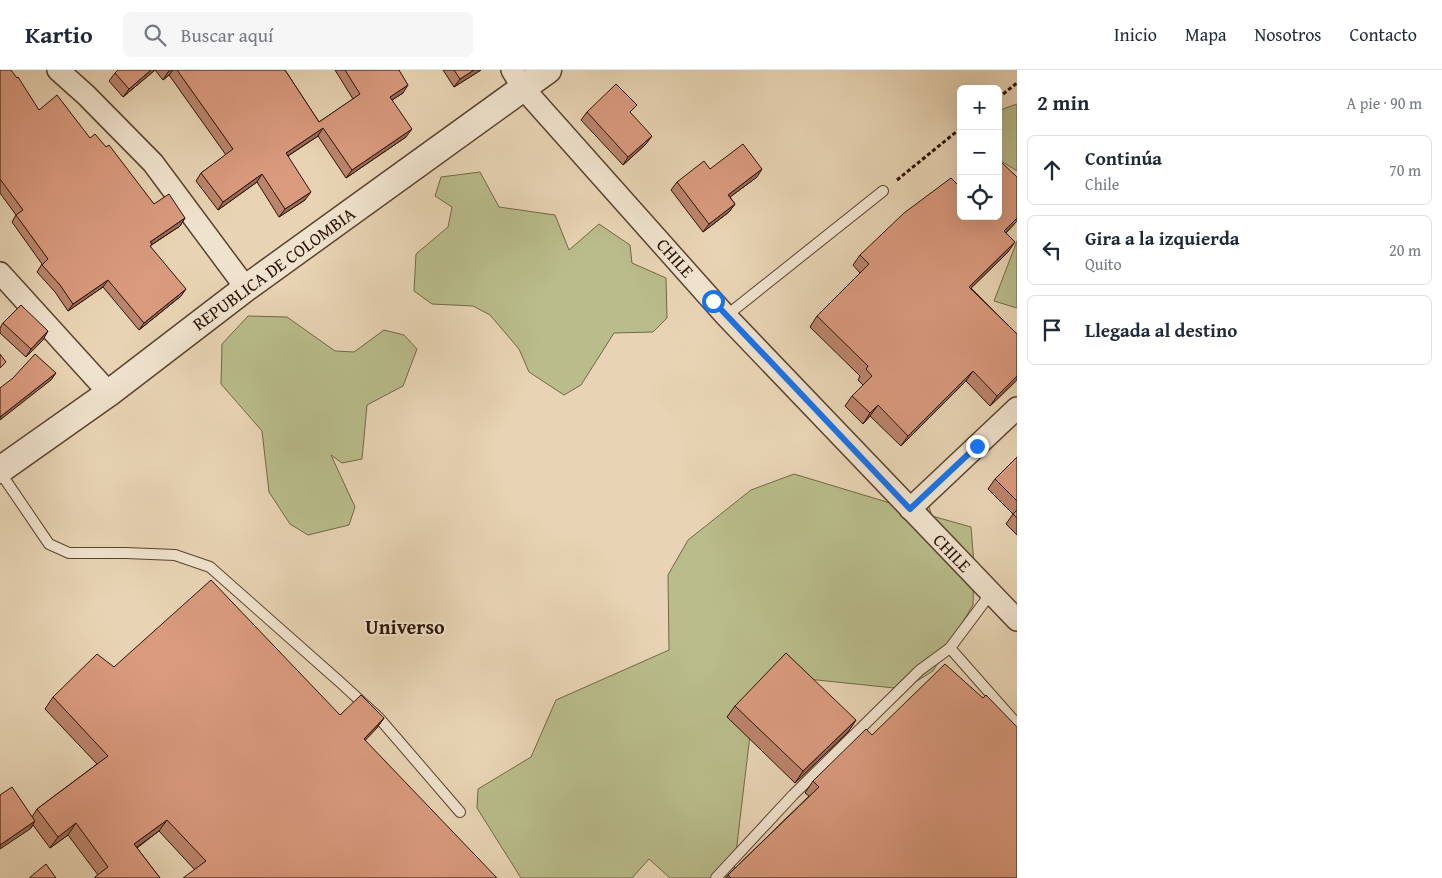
<!DOCTYPE html>
<html lang="es">
<meta charset="utf-8">
<style>
:root{--surface:#fff;--page:#f6f6f7;--text:#1f2937;--muted:#747a83;--line:#e0e1e3}
body{margin:0;font-family:"Gentium Book Plus",serif;background:var(--page);color:var(--text)}
.controls{position:absolute;right:15px;top:15px;display:grid;overflow:hidden;border-radius:8px;box-shadow:0 5px 20px #0002}
.controls button{width:45px;height:45px;display:grid;place-items:center;padding:0;border:0;border-bottom:1px solid var(--line);background:var(--surface);color:var(--text);font:25px sans-serif}
.stop{position:absolute;width:15px;height:15px;margin:-11px;border:4px solid #1a73e8;border-radius:50%;background:#fff}
.stop.end{background:#1a73e8;border-color:#fff;box-shadow:0 1px 5px #0008}
.list{margin:0;padding:0;list-style:none}
h2{display:flex;justify-content:space-between;align-items:center;height:65px;margin:0;padding:0 20px;font-size:21px}
h2 small{font-size:16px;font-weight:400;color:var(--muted)}
.list li{display:grid;grid-template-columns:32px 1fr auto;gap:15px;align-items:center;box-sizing:border-box;height:70px;margin:0 10px 10px;padding:0 10px;border:1px solid var(--line);border-radius:8px}
.list b{display:block;font-size:19px;white-space:nowrap}
.list p{margin:0;font-size:16px;white-space:nowrap;color:var(--muted)}
.list em{font-size:16px;font-style:normal;color:var(--muted)}
.icon{flex:none;width:28px;height:28px;fill:none;stroke:currentColor;stroke-width:2;stroke-linecap:round;stroke-linejoin:round}
.map{position:relative;flex:none;width:1017px;height:808px;overflow:hidden}
header{display:flex;align-items:center;gap:30px;box-sizing:border-box;height:70px;padding:0 25px;background:var(--surface);border-bottom:1px solid var(--line)}
header strong{font-size:24px}
nav{display:flex;gap:28px;margin-inline-start:auto;font-size:18px}
.search{width:350px;height:45px;background:var(--page);display:flex;align-items:center;gap:12px;box-sizing:border-box;padding:0 18px;border-radius:8px;color:var(--muted);font-size:19px}
main{display:flex}
aside{flex:1;background:var(--surface)}
.map>svg:first-child{display:block}
.green{fill:#b9bc8b;stroke:#726748}
.lines{fill:none;stroke-linecap:round;stroke-linejoin:round}
.service-casing{stroke:#5a4230;stroke-width:12}
.minor-casing{stroke:#5a4230;stroke-width:24}
.tertiary-casing{stroke:#5a4230;stroke-width:29}
.path{stroke:#2b1204;stroke-width:3;stroke-dasharray:4 2.5;stroke-linecap:butt}
.service{stroke:#f0e3ce;stroke-width:10}
.minor{stroke:#f0e3ce;stroke-width:21}
.tertiary{stroke:#f0e3ce;stroke-width:26}
.wall{fill:#bb846c;stroke:#2b1204}
.shaded-wall{fill:#986c58;stroke:#2b1204}
.building{fill:#d99a7e;stroke:#2b1204}
.route{stroke:#1a73e8;stroke-width:6}
.labels{text-anchor:middle;stroke-width:4;stroke-linejoin:round;paint-order:stroke}
.street-label{font-size:18px;fill:#2b1204;stroke:#f0e3ce}
.quarter-label{font-size:20px;font-weight:bold;fill:#2b1204;stroke:#f0e3ce}
</style>
<header>
<strong>Kartio</strong>
<div class="search"><svg class="icon" aria-label="search" viewBox="0 0 24 24"><circle cx="10" cy="10" r="6"/><path d="M15 15l6 6"/></svg>Buscar aquí</div>
<nav><a>Inicio</a><a>Mapa</a><a>Nosotros</a><a>Contacto</a></nav>
</header>
<main>
<div class="map">
<svg width="1017" height="808" viewBox="0 0 1017 808">
<rect width="100%" height="100%" fill="#e8d4b4"/>
<filter id="stains"><feTurbulence type="fractalNoise" baseFrequency=".004" numOctaves="4"/><feColorMatrix values="0 0 0 0 .2 0 0 0 0 .09 0 0 0 0 .02 0 0 0 .5 -.17"/></filter>
<radialGradient id="worn" r=".72"><stop offset=".6" stop-color="#630" stop-opacity="0"/><stop offset="1" stop-color="#630" stop-opacity=".3"/></radialGradient>
<!-- green -->
<g class="green">
<polygon points="1017,34 1017,101 998,89 998,45 1003,39"/>
<polygon points="480,102 499,137 555,145 569,180 599,154 630,175 632,193 666,208 667,248 653,262 614,263 581,315 564,325 529,302 519,279 490,245 473,236 432,234 414,221 416,184 448,157 452,137 435,126 441,107"/>
<polygon points="1017,171 1017,238 994,231"/>
<polygon points="248,246 287,247 335,281 354,282 384,260 404,265 417,279 403,316 367,335 362,389 342,393 331,385 355,437 349,455 308,465 290,454 269,422 262,361 221,314 222,274"/>
<polygon points="794,404 910,439 928,434 932,446 971,457 974,494 973,535 933,601 904,619 788,607 755,623 733,808 670,808 649,789 632,808 521,808 477,738 478,719 531,687 556,630 669,580 668,505 688,470 751,420"/>
</g>
<g class="lines">
<defs>
<g id="service">
<polyline points="726,246 883,121"/>
<polyline points="0,402 49,474 69,483 126,483 175,485 210,497 341,613 379,648 460,742"/>
<polyline points="950,578 1017,654"/>
<polyline points="716,808 793,725 920,600 950,578 991,523"/>
</g>
<g id="minor">
<polyline points="58,0 86,25 153,93 246,218"/>
<polyline points="512,0 523,18 726,246 1017,550"/>
<polyline points="0,203 109,323"/>
<polyline points="910,439 1017,338"/>
</g>
<polyline id="tertiary" points="0,400 109,323 246,218 548,0"/>
</defs>
<!-- service casing -->
<use href="#service" class="service-casing"/>
<!-- minor casing -->
<use href="#minor" class="minor-casing"/>
<!-- tertiary casing -->
<use href="#tertiary" class="tertiary-casing"/>
<!-- path -->
<g class="path">
<polyline points="998,28 1017,13"/>
<polyline points="897,110 961,58"/>
</g>
<!-- service -->
<use href="#service" class="service"/>
<!-- minor -->
<use href="#minor" class="minor"/>
<!-- tertiary -->
<use href="#tertiary" class="tertiary"/>
</g>
<!-- wall -->
<g class="wall">
<polygon points="0,0 39,40 90,68 154,134 185,148 180,156 150,176 181,226 139,260 103,217 68,241 55,222 37,202 42,194 12,152 16,145 0,123"/>
<polygon points="118,0 155,0 123,27 109,11 115,3"/>
<polygon points="155,0 285,0 319,52 353,29 335,0 399,0 403,23 392,30 406,67 346,108 318,66 288,86 305,130 279,147 257,112 218,140 196,111 201,103 226,85 169,5 163,10"/>
<polygon points="443,0 481,0 454,17"/>
<polygon points="587,42 646,74 623,95 581,50"/>
<polygon points="710,99 757,107 730,127 735,134 729,142 703,162 671,120 677,112"/>
<polygon points="1017,107 1017,151 1006,163 1008,182 971,218 1017,264 1017,310 990,336 966,311 901,376 870,346 863,354 845,336 852,326 863,315 858,310 860,306 810,257 817,246 860,203 853,195 860,185 961,146"/>
<polygon points="3,253 43,270 26,287 0,263 0,258"/>
<polygon points="1017,387 1017,465 1006,454 1013,444 988,419 995,409"/>
<polygon points="114,597 340,645 384,648 376,659 365,670 195,800 159,761 137,778 160,808 94,808 98,805 68,765 50,778 33,755 30,759 32,747 37,739 97,694 45,639 53,627"/>
<polygon points="735,636 856,650 848,662 795,713 727,647"/>
<polygon points="813,711 1017,808 726,808 728,805 809,726 805,723"/>
</g>
<!-- shaded-wall -->
<g class="shaded-wall">
<polygon points="151,0 155,0 123,27 129,19"/>
<polygon points="171,0 173,0 169,5 163,10 168,2"/>
<polygon points="474,0 481,0 454,17 460,9"/>
<polygon points="408,15 403,23 384,35 390,27"/>
<polygon points="323,58 318,66 280,91 286,83"/>
<polygon points="412,59 406,67 346,108 352,100"/>
<polygon points="652,66 646,74 623,95 628,87"/>
<polygon points="762,99 757,107 722,133 728,125"/>
<polygon points="262,104 257,112 218,140 223,132"/>
<polygon points="311,122 305,130 279,147 285,139"/>
<polygon points="735,134 729,142 703,162 709,154"/>
<polygon points="185,148 180,156 151,175 147,181 150,172"/>
<polygon points="1017,148 1017,151 997,172 1004,161"/>
<polygon points="1015,172 1008,182 962,227 969,217"/>
<polygon points="108,210 103,217 68,241 73,234"/>
<polygon points="186,219 181,226 139,260 144,253"/>
<polygon points="48,261 43,270 26,287 31,279"/>
<polygon points="973,301 966,311 901,376 908,366"/>
<polygon points="56,303 51,310 0,350 0,347"/>
<polygon points="1017,306 1017,310 990,336 997,326"/>
<polygon points="878,335 870,346 863,354 870,343"/>
<polygon points="384,648 376,659 356,680 364,669"/>
<polygon points="856,650 848,662 795,713 803,701"/>
<polygon points="167,750 159,761 126,785 134,774"/>
<polygon points="35,751 30,759 0,779 0,775"/>
<polygon points="76,753 68,765 50,778 58,767"/>
</g>
<!-- building -->
<g class="building">
<polygon points="0,0 11,0 17,8 18,7 39,40 57,25 90,68 95,64 106,77 109,75 154,134 169,124 185,148 150,172 152,174 150,176 186,219 144,253 108,210 73,234 60,215 42,195 48,189 16,145 23,140 0,109"/>
<polygon points="118,0 151,0 129,19 115,3"/>
<polygon points="177,0 285,0 319,52 360,24 345,0 399,0 408,15 390,27 412,59 352,100 323,58 286,83 311,122 285,139 262,104 223,132 201,103 233,79"/>
<polygon points="454,0 474,0 460,9"/>
<polygon points="616,14 637,35 630,42 652,66 628,87 587,42"/>
<polygon points="743,74 762,99 728,125 735,134 709,154 677,112 704,91 710,99"/>
<polygon points="998,89 1017,107 1017,148 1004,161 1015,172 969,217 1017,264 1017,306 997,326 973,301 908,366 878,335 870,343 852,326 872,306 866,299 868,296 817,246 869,194 860,185 904,143 951,108 961,118 961,146 998,146"/>
<polygon points="21,235 48,261 31,279 3,253"/>
<polygon points="0,284 6,292 0,298"/>
<polygon points="35,284 56,303 0,347 0,318 13,308"/>
<polygon points="1017,387 1017,431 995,409"/>
<polygon points="1017,440 1017,448 1013,444"/>
<polygon points="211,510 340,645 361,625 384,648 364,669 497,808 183,808 206,791 167,750 134,774 160,808 96,808 95,807 108,797 76,753 58,767 37,739 108,686 53,627 97,584 114,597"/>
<polygon points="786,583 856,650 803,701 735,636"/>
<polygon points="945,594 983,628 986,625 1017,657 1017,808 731,808 728,805 819,717 813,711 866,659 872,665"/>
<polygon points="12,717 35,751 0,775 0,725"/>
<polygon points="46,794 56,808 29,808"/>
</g>
<g class="lines">
<!-- route -->
<polyline class="route" points="713,231 910,439 977,376"/>
</g>
<g class="labels">
<!-- street labels -->
<g class="street-label">
<text transform="translate(675 188) rotate(48)" y="6">CHILE</text>
<text transform="translate(274 199) rotate(-36)" y="6">REPUBLICA DE COLOMBIA</text>
<text transform="translate(952 483) rotate(46)" y="6">CHILE</text>
</g>
<!-- quarter labels -->
<g class="quarter-label">
<text x="405" y="564">Universo</text>
</g>
</g>
<rect width="100%" height="100%" filter="url(#stains)"/>
<rect width="100%" height="100%" fill="url(#worn)"/>
</svg>
<div class="controls">
<button>+</button>
<button>−</button>
<button><svg class="icon" aria-label="locate" viewBox="0 0 24 24"><circle cx="12" cy="12" r="6"/><path d="M12 2v4M12 18v4M2 12h4M18 12h4"/></svg></button>
</div>
<div class="stop" style="left:713px;top:231px"></div>
<div class="stop end" style="left:977px;top:376px"></div>
</div>
<aside>
<h2>2 min<small>A pie · 90 m</small></h2>
<ul class="list">
<li><svg class="icon" aria-label="ahead" viewBox="0 0 24 24"><path d="M12 20V5M6 11l6-6 6 6"/></svg><div><b>Continúa</b><p>Chile</p></div><em>70 m</em></li>
<li><svg class="icon" aria-label="left" viewBox="0 0 24 24"><path d="M17 20v-9H6M10 6l-5 5 5 5"/></svg><div><b>Gira a la izquierda</b><p>Quito</p></div><em>20 m</em></li>
<li><svg class="icon" aria-label="arrive" viewBox="0 0 24 24"><path d="M6 21V4h12l-3 4 3 4H6"/></svg><div><b>Llegada al destino</b></div></li>
</ul>
</aside>
</main>
